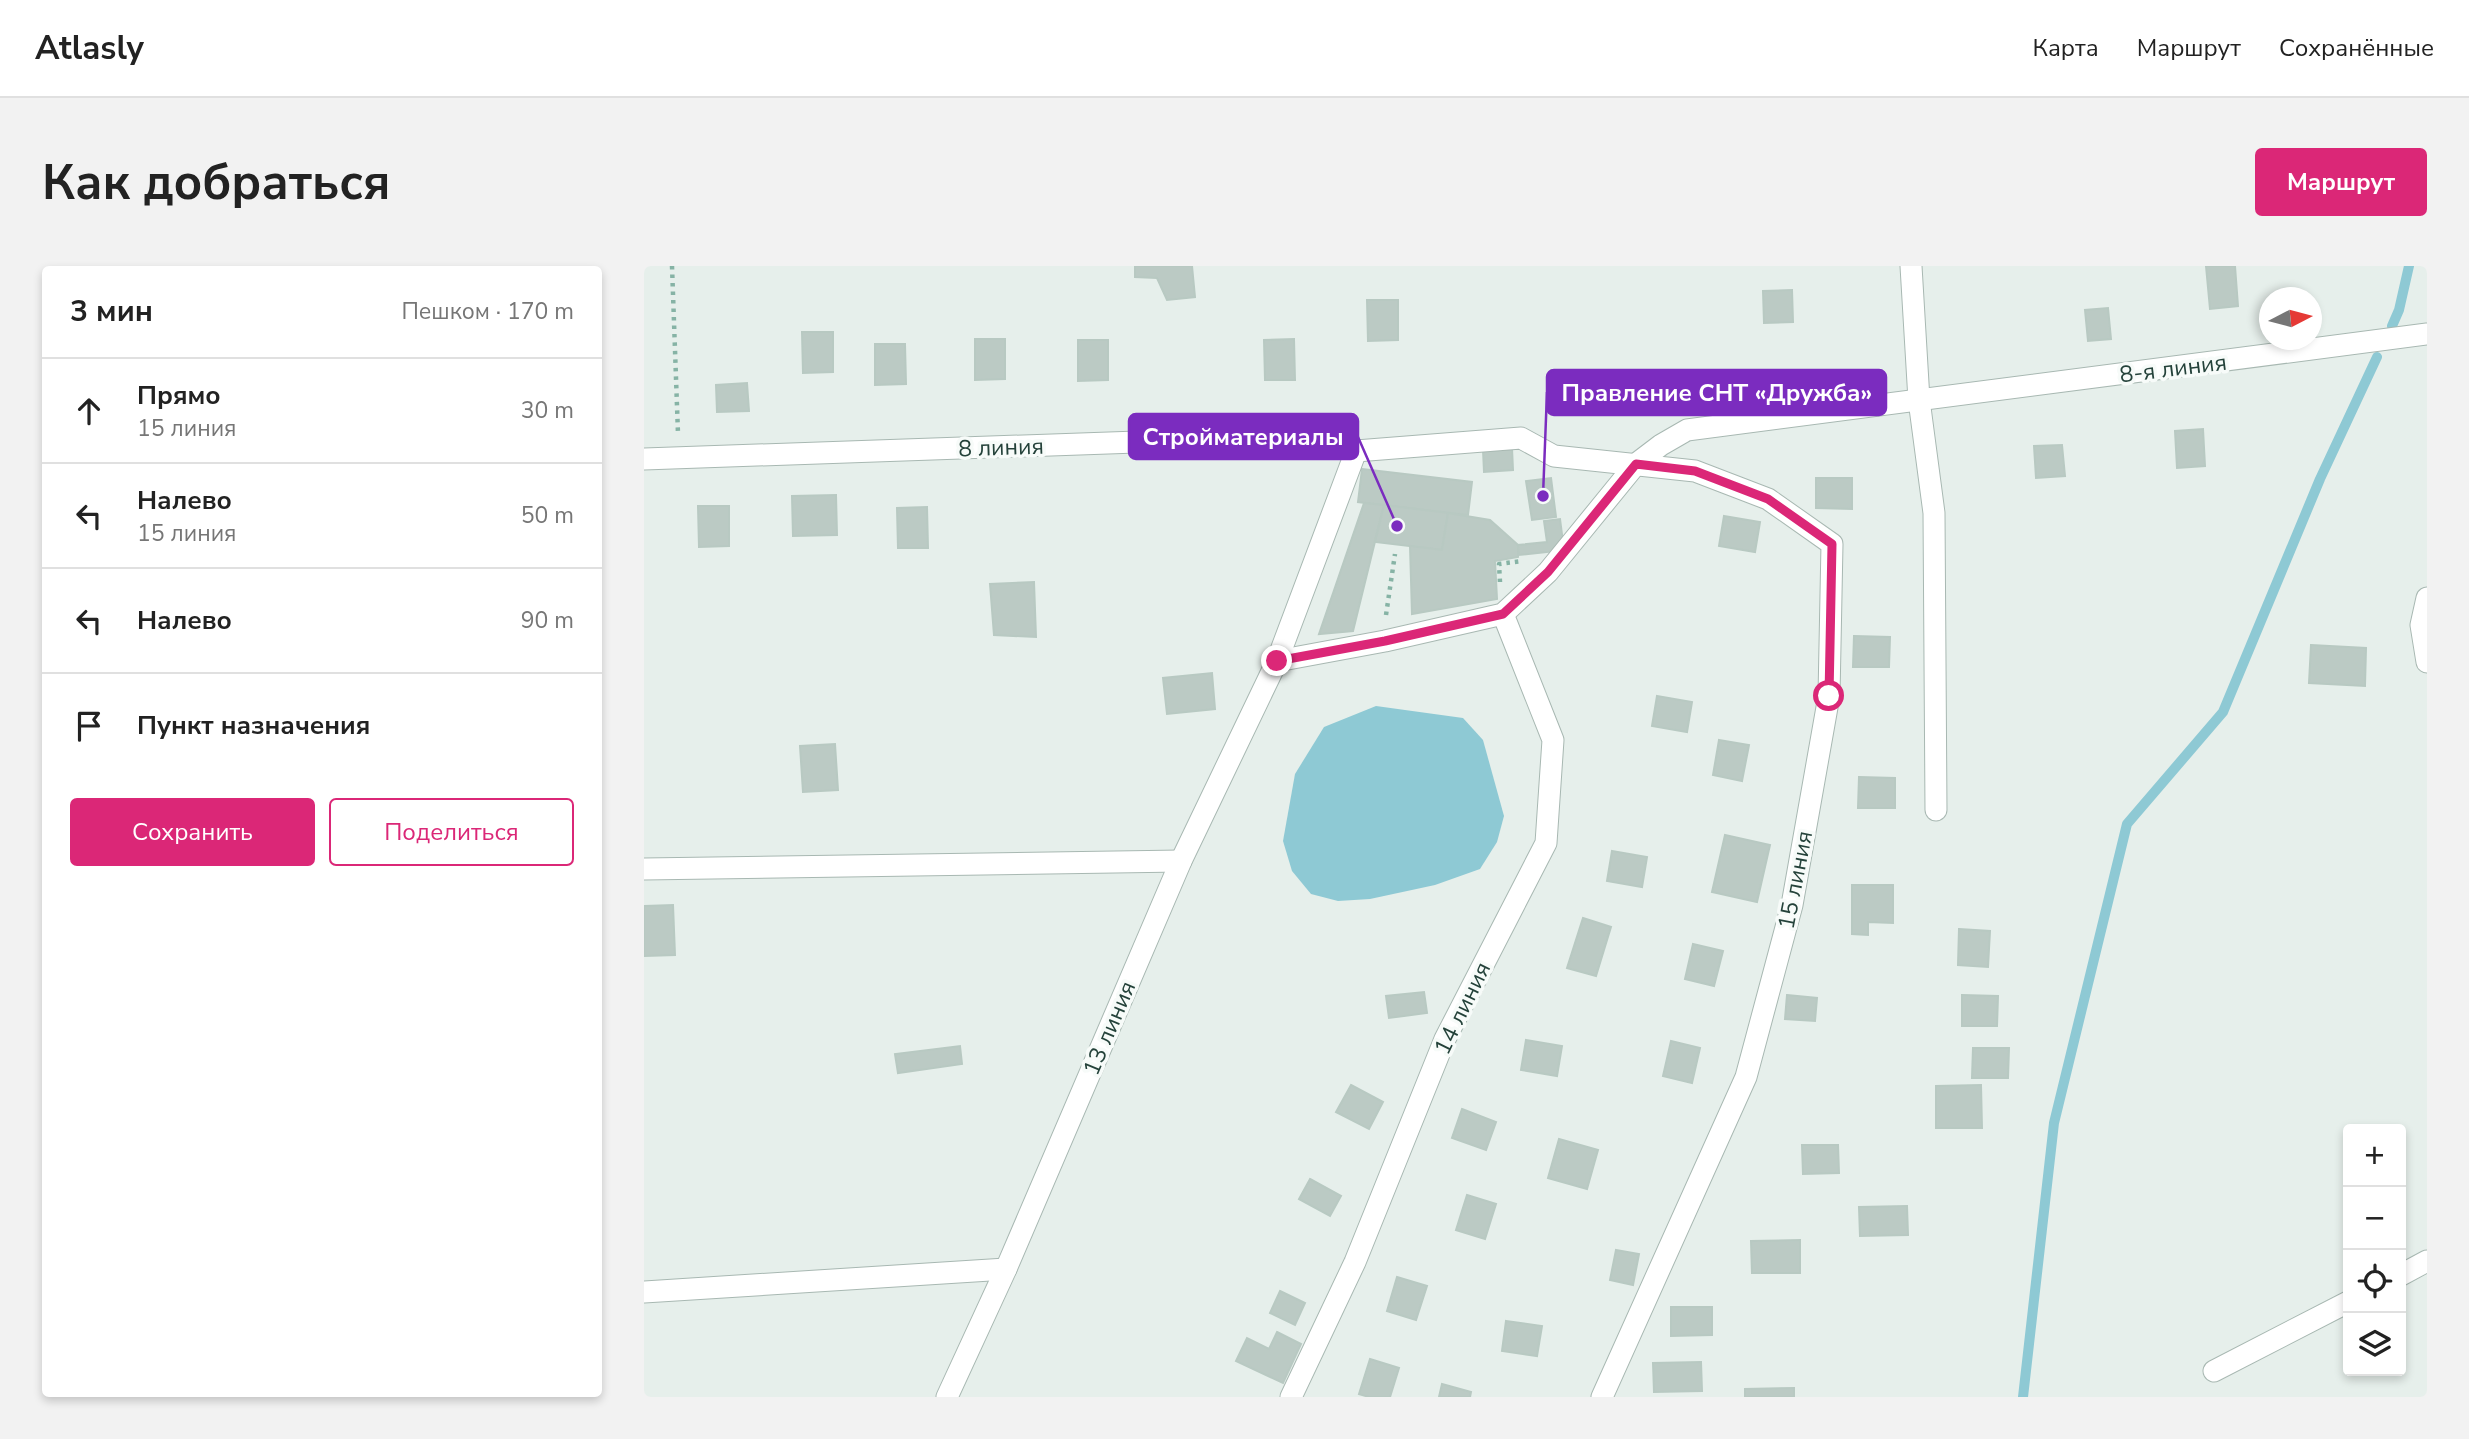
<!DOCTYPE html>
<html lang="ru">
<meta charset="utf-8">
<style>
:root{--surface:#fff;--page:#f2f2f2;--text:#222;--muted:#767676;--line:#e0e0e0;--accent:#db2777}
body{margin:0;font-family:"Nunito Sans",sans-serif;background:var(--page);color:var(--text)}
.controls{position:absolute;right:21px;bottom:21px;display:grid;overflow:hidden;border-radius:7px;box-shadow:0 4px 10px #0003}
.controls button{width:63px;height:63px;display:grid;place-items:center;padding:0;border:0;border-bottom:2px solid var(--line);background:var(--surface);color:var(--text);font:35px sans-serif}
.compass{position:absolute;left:1615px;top:21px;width:63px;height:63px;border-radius:50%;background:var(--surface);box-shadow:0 4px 10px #0003;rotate:84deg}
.stop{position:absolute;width:21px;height:21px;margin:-16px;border:5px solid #db2777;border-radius:50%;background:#fff}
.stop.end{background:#db2777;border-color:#fff;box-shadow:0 2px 7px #0008}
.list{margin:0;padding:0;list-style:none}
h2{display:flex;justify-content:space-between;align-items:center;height:91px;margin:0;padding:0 28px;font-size:30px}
h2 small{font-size:23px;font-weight:400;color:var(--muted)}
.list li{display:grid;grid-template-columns:46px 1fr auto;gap:21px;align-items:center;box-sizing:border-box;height:105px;padding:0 28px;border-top:2px solid var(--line)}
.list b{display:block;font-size:26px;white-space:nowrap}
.list p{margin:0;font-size:23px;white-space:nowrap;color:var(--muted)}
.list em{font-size:23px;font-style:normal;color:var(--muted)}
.actions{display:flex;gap:14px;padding:21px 28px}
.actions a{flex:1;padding:16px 0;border:2px solid var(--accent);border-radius:7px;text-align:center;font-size:24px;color:var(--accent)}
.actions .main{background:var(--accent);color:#fff}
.icon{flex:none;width:38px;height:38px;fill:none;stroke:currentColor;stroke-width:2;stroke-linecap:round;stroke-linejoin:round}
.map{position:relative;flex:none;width:1783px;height:1131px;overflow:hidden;border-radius:7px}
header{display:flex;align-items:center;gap:42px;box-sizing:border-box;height:98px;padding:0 35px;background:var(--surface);border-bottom:2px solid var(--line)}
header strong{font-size:33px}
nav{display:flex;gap:38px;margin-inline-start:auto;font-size:24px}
.intro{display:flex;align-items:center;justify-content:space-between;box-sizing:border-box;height:168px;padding:0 42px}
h1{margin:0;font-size:49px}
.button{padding:18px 32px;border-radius:7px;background:var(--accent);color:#fff;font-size:24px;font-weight:700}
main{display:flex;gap:42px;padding:0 42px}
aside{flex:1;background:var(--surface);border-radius:7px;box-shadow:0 4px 10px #0003}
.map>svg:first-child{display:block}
.water{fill:#8ec9d4}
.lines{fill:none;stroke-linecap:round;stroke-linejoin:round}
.stream{stroke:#8ec9d4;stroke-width:10}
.building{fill:#bbcac4;stroke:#b8c9c2;stroke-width:2}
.minor-casing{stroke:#a8b8b2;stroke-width:23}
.path{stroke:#86b3a5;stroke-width:4.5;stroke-dasharray:3.5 5;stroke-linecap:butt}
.minor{stroke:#fff;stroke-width:21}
.route{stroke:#db2777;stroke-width:9}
.labels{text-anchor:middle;stroke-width:7;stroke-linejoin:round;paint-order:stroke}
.street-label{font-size:23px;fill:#24423a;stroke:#f7fbf9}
.leader{fill:none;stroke:#7b2cbf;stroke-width:2.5}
.callout-dot{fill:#7b2cbf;stroke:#f7fbf9;stroke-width:2.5}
.callout{fill:#7b2cbf;stroke:#7b2cbf;stroke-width:2.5}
.callout-label{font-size:24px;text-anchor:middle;font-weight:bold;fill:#fff}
</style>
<header>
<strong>Atlasly</strong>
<nav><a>Карта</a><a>Маршрут</a><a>Сохранённые</a></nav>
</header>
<div class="intro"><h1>Как добраться</h1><a class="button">Маршрут</a></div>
<main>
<aside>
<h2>3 мин<small>Пешком · 170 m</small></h2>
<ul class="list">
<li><svg class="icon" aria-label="ahead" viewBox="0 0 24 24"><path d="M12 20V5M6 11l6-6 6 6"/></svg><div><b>Прямо</b><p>15 линия</p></div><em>30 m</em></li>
<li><svg class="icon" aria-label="left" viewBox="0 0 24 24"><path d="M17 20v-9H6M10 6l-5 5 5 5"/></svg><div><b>Налево</b><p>15 линия</p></div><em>50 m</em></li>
<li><svg class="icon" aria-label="left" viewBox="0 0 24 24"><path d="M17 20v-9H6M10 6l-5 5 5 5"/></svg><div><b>Налево</b></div><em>90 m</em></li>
<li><svg class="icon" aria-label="arrive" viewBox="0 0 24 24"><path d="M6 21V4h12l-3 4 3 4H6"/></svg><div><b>Пункт назначения</b></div></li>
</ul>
<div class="actions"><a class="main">Сохранить</a><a>Поделиться</a></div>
</aside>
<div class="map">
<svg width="1783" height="1131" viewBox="0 0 1783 1131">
<rect width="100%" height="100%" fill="#e6efeb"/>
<!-- water -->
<polygon class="water" points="732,440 819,452 839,474 860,550 853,576 836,603 791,619 726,633 694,635 667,628 648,605 639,575 651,508 680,461"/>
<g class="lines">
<!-- stream -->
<g class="stream">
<polyline points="1748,60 1755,44 1765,0"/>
<polyline points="1379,1131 1410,857 1483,558 1579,446 1676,213 1733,91"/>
</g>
</g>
<!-- building -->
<g class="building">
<polygon points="491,0 548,0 551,31 523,34 513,12 491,11"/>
<polygon points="1562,0 1591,0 1594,40 1566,43"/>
<polygon points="1148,24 1149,56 1120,57 1119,25"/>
<polygon points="723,34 754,34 754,74 724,75"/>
<polygon points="1464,42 1467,73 1444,75 1441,44"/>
<polygon points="158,66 189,66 189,106 159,107"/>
<polygon points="331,73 361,73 361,113 331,114"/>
<polygon points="650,73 651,114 621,114 620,74"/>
<polygon points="434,74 464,74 464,114 434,115"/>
<polygon points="231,78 261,78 262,118 231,119"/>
<polygon points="103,117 105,145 73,146 72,119"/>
<polygon points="1559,163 1561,200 1533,202 1531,165"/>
<polygon points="1418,179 1421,210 1392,212 1390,180"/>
<polygon points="868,182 869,204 840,206 839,184"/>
<polygon points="718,203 828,216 824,249 714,236"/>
<polygon points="907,212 912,251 888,254 882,215"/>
<polygon points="1172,212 1208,212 1208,243 1172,242"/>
<polygon points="192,229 193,269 149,270 148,230"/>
<polygon points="720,237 740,239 709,365 675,368"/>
<polygon points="740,239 804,247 798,284 731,276"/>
<polygon points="54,240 85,240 85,280 55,281"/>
<polygon points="283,241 284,282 254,282 253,242"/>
<polygon points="804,247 846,254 874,279 874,291 851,295 853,333 768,348 766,280 798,284"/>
<polygon points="1080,250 1116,256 1111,286 1075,280"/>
<polygon points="916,253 920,284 875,289 874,279 903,276 900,255"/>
<polygon points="390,316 392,371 350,369 346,318"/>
<polygon points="1210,370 1246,371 1245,401 1209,401"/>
<polygon points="1667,379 1722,382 1721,420 1665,417"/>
<polygon points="568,407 571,443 523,448 519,412"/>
<polygon points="1013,430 1048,436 1043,466 1008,460"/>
<polygon points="1075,474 1105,479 1098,515 1069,509"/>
<polygon points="191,478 194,524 159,526 156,480"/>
<polygon points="1215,511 1251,512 1251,542 1214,542"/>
<polygon points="1081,569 1126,579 1113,636 1068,626"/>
<polygon points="968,585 1003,591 998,621 963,615"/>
<polygon points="1208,619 1249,619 1249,657 1224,656 1224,669 1208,668"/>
<polygon points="29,639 31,689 0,690 0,640"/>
<polygon points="939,652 967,661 952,710 923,702"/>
<polygon points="1315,663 1346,665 1344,701 1314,699"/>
<polygon points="1049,678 1079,685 1070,720 1041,713"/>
<polygon points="780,726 783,747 745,752 742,730"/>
<polygon points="1143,729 1173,732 1171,755 1141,753"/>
<polygon points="1318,729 1354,730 1353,760 1318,760"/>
<polygon points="882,774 918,780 913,810 877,804"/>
<polygon points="1027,775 1056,782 1048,817 1019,810"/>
<polygon points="316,780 318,798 254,807 251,788"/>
<polygon points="1329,782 1365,782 1364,812 1328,812"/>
<polygon points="707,819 739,836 725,863 692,846"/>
<polygon points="1337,819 1338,862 1292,862 1292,820"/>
<polygon points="818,843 852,856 842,884 808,872"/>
<polygon points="915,873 954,884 943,923 904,912"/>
<polygon points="1158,879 1194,879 1195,907 1159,908"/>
<polygon points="666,913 697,930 686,950 655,933"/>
<polygon points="823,929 852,938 841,973 812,964"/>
<polygon points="1263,940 1264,969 1216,970 1215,941"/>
<polygon points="1156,974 1156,1007 1108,1007 1107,975"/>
<polygon points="972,984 995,988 989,1019 966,1014"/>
<polygon points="753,1011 783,1020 772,1054 743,1045"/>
<polygon points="636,1025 661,1037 651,1059 626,1047"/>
<polygon points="1027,1041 1068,1041 1068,1069 1027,1070"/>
<polygon points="862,1055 898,1060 893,1090 858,1085"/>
<polygon points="633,1066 657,1078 639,1117 592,1095 603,1072 625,1083"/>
<polygon points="726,1093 755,1102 746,1131 725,1131 715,1128"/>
<polygon points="1057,1096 1058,1125 1010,1126 1009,1097"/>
<polygon points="798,1118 827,1126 826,1131 795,1131"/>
<polygon points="1150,1122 1150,1131 1101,1131 1101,1123"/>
</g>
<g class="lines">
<defs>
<g id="minor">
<polyline points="1267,0 1275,134 1290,247 1292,544"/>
<polyline points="0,193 666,170 712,185 877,172 910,190 1051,205 1124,233 1188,278 1185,430 1148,639 1102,811 958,1131"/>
<polyline points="1783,332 1777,359 1783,396"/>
<polyline points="633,395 741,375 859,348 904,306 992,198 1017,179 1043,164 1783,68"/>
<polyline points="0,603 537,595"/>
<polyline points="1757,1009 1783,995"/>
<polyline points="0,1026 362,1003"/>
<polyline points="1570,1105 1704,1036"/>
<polyline points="303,1131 362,1003 537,595 633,395 712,185"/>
<polyline points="647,1131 711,996 801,773 902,577 909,474 859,348"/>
</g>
</defs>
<!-- minor casing -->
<use href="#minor" class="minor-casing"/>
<!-- path -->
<g class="path">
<polyline points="28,0 34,168"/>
<polyline points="856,316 855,298 878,295"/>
<polyline points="742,349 751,288"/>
</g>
<!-- minor -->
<use href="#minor" class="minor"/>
</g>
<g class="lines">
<!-- route -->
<polyline class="route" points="633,395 741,375 859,348 904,306 992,198 1051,205 1124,233 1188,278 1185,430"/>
</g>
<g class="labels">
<!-- street labels -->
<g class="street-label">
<text transform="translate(1529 102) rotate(-7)" y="8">8-я линия</text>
<text transform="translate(357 181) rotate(-2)" y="8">8 линия</text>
<text transform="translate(1151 614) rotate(-79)" y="8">15 линия</text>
<text transform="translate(818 742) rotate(-64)" y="8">14 линия</text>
<text transform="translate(465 762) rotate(-67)" y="8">13 линия</text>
</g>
</g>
<!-- callouts -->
<path class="leader" d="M899 230L903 126M753 260L714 171"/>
<g class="callout-dot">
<circle cx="899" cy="230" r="7"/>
<circle cx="753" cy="260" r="7"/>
</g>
<g class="callout">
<rect x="903" y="104" width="339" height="45" rx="7"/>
<rect x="485" y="148" width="229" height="45" rx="7"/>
</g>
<g class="callout-label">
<text x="1073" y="135">Правление СНТ «Дружба»</text>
<text x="599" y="179">Стройматериалы</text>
</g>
</svg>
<div class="controls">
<button>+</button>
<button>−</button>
<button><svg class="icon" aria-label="locate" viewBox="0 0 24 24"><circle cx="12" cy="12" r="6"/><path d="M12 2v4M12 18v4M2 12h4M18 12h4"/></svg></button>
<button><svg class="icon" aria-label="layers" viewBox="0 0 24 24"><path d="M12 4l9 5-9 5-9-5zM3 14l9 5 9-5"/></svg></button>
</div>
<svg class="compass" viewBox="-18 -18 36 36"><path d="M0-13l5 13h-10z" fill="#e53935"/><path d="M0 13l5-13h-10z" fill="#767676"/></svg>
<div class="stop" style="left:1185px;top:430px"></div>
<div class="stop end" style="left:633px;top:395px"></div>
</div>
</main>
